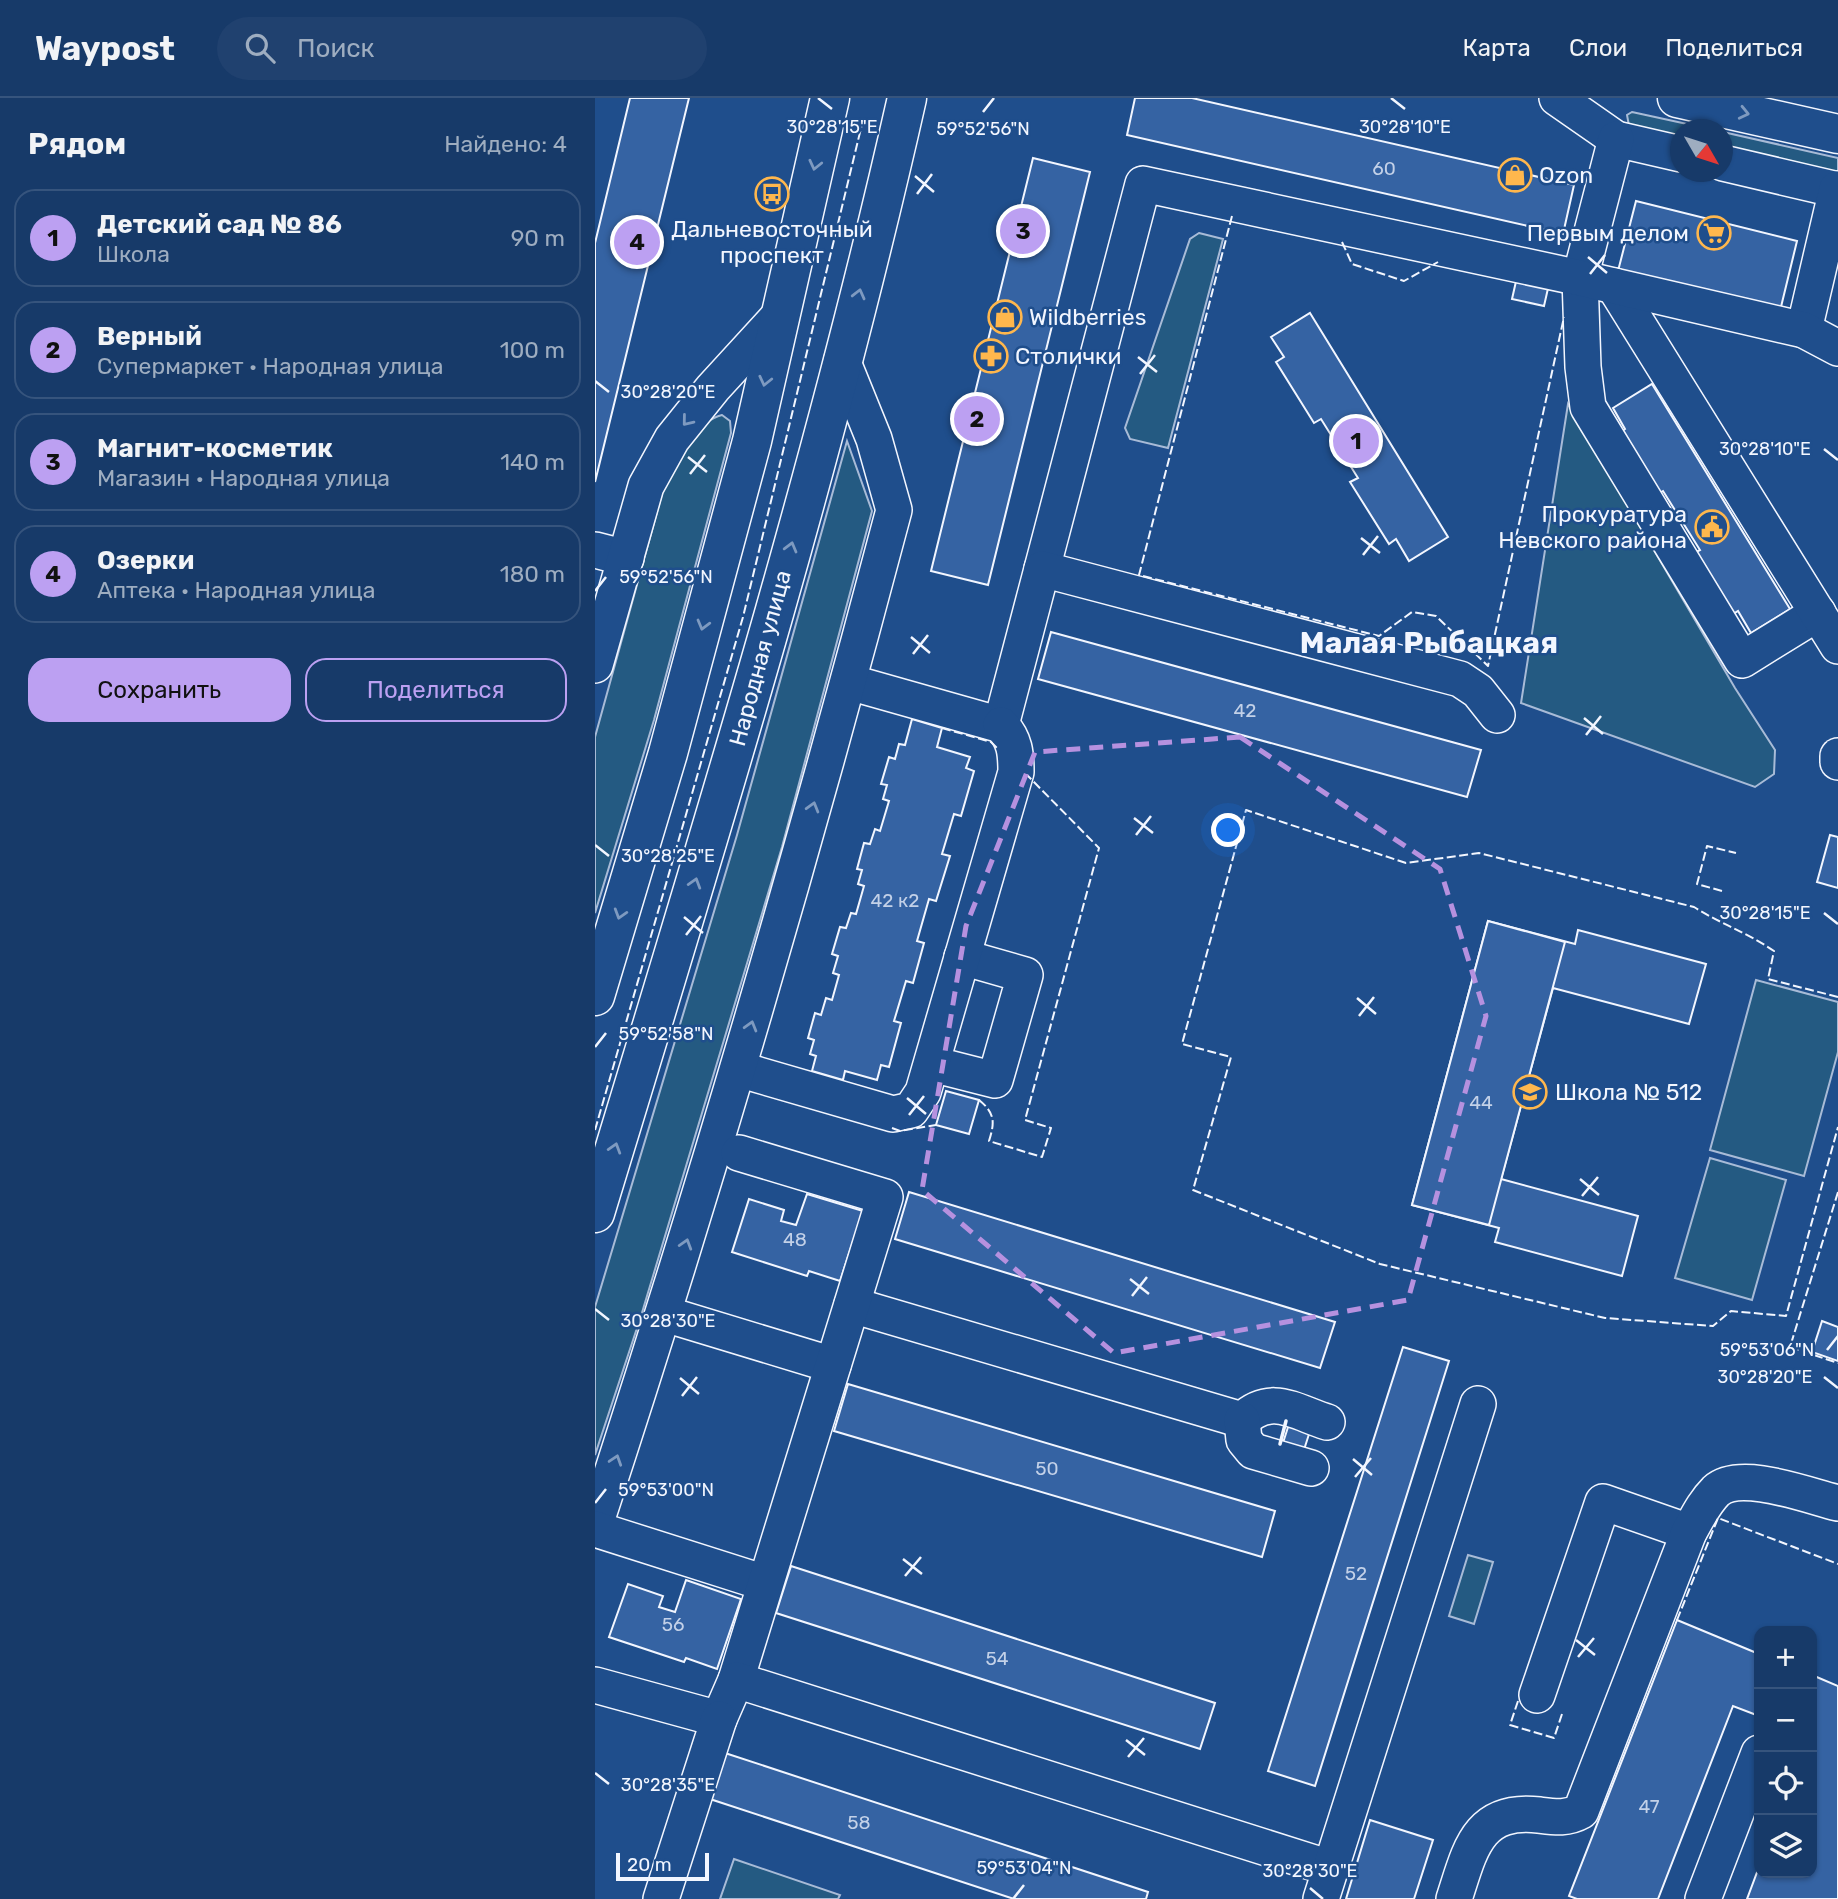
<!DOCTYPE html>
<html lang="ru">
<meta charset="utf-8">
<style>
:root{--surface:#173a69;--page:#20416f;--text:#f1f3f6;--muted:#9eadc0;--line:#36547d;--accent:#bca0f2}
body{margin:0;font-family:Rubik,sans-serif;background:var(--page);color:var(--text)}
.controls{position:absolute;right:21px;bottom:21px;display:grid;overflow:hidden;border-radius:14px;box-shadow:0 2px 5px #0004}
.controls button{width:63px;height:63px;display:grid;place-items:center;padding:0;border:0;border-bottom:2px solid var(--line);background:var(--surface);color:var(--text);font:35px sans-serif}
.compass{position:absolute;left:1075px;top:21px;width:63px;height:63px;border-radius:50%;background:var(--surface);box-shadow:0 2px 5px #0004;rotate:129deg}
.scale{position:absolute;left:21px;bottom:18px;width:93px;box-sizing:border-box;padding-left:7px;border:4px solid #f2f6ff;border-top:0;font-size:19px;line-height:24px;white-space:nowrap;color:#f2f6ff;-webkit-text-stroke:5px #1f4e8c;paint-order:stroke}
.you{position:absolute;left:634px;top:733px;width:24px;height:24px;margin:-18px;border:5px solid #fff;border-radius:50%;background:#1a73e8;box-shadow:0 0 0 10px #1a73e833}
.badge{display:grid;place-items:center;width:46px;height:46px;border-radius:50%;background:var(--accent);color:#111;font-size:23px;font-weight:700}
.pin{position:absolute;translate:-50% -50%;border:4px solid #fff;box-shadow:0 2px 7px #0006}
.list{margin:0;padding:0;list-style:none}
h2{display:flex;justify-content:space-between;align-items:center;height:91px;margin:0;padding:0 28px;font-size:30px}
h2 small{font-size:23px;font-weight:400;color:var(--muted)}
.list li{display:grid;grid-template-columns:46px 1fr auto;gap:21px;align-items:center;box-sizing:border-box;height:98px;margin:0 14px 14px;padding:0 14px;border:2px solid var(--line);border-radius:21px}
.list b{display:block;font-size:26px;white-space:nowrap}
.list p{margin:0;font-size:23px;white-space:nowrap;color:var(--muted)}
.list em{font-size:23px;font-style:normal;color:var(--muted)}
.actions{display:flex;gap:14px;padding:21px 28px}
.actions a{flex:1;padding:16px 0;border:2px solid var(--accent);border-radius:21px;text-align:center;font-size:24px;color:var(--accent)}
.actions .main{background:var(--accent);color:#111}
.icon{flex:none;width:38px;height:38px;fill:none;stroke:currentColor;stroke-width:2;stroke-linecap:round;stroke-linejoin:round}
.map{position:relative;flex:none;width:1243px;height:1801px;overflow:hidden}
header{display:flex;align-items:center;gap:42px;box-sizing:border-box;height:98px;padding:0 35px;background:var(--surface);border-bottom:2px solid var(--line)}
header strong{font-size:33px}
nav{display:flex;gap:38px;margin-inline-start:auto;font-size:24px}
.search{width:490px;height:63px;background:var(--page);display:flex;align-items:center;gap:18px;box-sizing:border-box;padding:0 24px;border-radius:38px;color:var(--muted);font-size:26px}
main{display:flex}
aside{flex:1;background:var(--surface)}
.map>svg:first-child{display:block}
.green{fill:#245a82;stroke:#a8bbd7;stroke-width:2}
.building{fill:#3563a3;stroke:#f2f6ff;stroke-width:2}
.lines{fill:none;stroke-linecap:round;stroke-linejoin:round}
.minor-casing{stroke:#f2f6ff;stroke-width:38}
.major-casing{stroke:#f2f6ff;stroke-width:41}
.minor{stroke:#1f4e8c;stroke-width:35}
.major{stroke:#1f4e8c;stroke-width:38}
.fence{stroke:#f2f6ff;stroke-width:2;stroke-dasharray:9 3.5;stroke-linecap:butt}
.wall{stroke:#f2f6ff;stroke-width:3.5}
.oneway{stroke:#7e9ac0}
.marked{fill:none;stroke:#b691df;stroke-width:5;stroke-dasharray:14 9;stroke-linejoin:round}
.ticks{fill:none;stroke:#f2f6ff;stroke-width:2.5}
.labels{text-anchor:middle;stroke-width:5;stroke-linejoin:round;paint-order:stroke}
.number-label{font-size:19px;fill:#c3d1e8}
.poi-label{font-size:23px;fill:#f2f6ff;stroke:#1f4e8c;text-anchor:start}
.street-label{font-size:23px;fill:#f2f6ff;stroke:#1f4e8c}
.district-label{font-size:30px;font-weight:bold;fill:#f2f6ff;stroke:#1f4e8c}
.ticks-label{font-size:18px;text-anchor:middle;fill:#f2f6ff;stroke:#1f4e8c;stroke-width:5;stroke-linejoin:round;paint-order:stroke}
</style>
<header>
<strong>Waypost</strong>
<div class="search"><svg class="icon" aria-label="search" viewBox="0 0 24 24"><circle cx="10" cy="10" r="6"/><path d="M15 15l6 6"/></svg>Поиск</div>
<nav><a>Карта</a><a>Слои</a><a>Поделиться</a></nav>
</header>
<main>
<aside>
<h2>Рядом<small>Найдено: 4</small></h2>
<ul class="list">
<li><span class="badge">1</span><div><b>Детский сад № 86</b><p>Школа</p></div><em>90 m</em></li>
<li><span class="badge">2</span><div><b>Верный</b><p>Супермаркет · Народная улица</p></div><em>100 m</em></li>
<li><span class="badge">3</span><div><b>Магнит-косметик</b><p>Магазин · Народная улица</p></div><em>140 m</em></li>
<li><span class="badge">4</span><div><b>Озерки</b><p>Аптека · Народная улица</p></div><em>180 m</em></li>
</ul>
<div class="actions"><a class="main">Сохранить</a><a>Поделиться</a></div>
</aside>
<div class="map">
<svg width="1243" height="1801" viewBox="0 0 1243 1801">
<rect width="100%" height="100%" fill="#1f4e8c"/>
<!-- green -->
<g class="green">
<polygon points="1037,14 1115,31 1086,32 1085,40 1034,28 1032,17"/>
<polygon points="1128,34 1243,60 1243,76 1128,49"/>
<polygon points="604,135 628,141 573,350 535,341 530,330 595,141"/>
<polygon points="973,306 1140,590 1180,652 1179,676 1160,689 926,605"/>
<path d="M127,317L135,323L136,335L59,622L0,815V639L70,385C82,362 101,323 127,317Z"/>
<polygon points="252,343 277,413 187,749 46,1218 0,1357 0,1209 142,737"/>
<polygon points="1161,882 1243,904 1243,954 1209,1078 1115,1052"/>
<polygon points="1115,1060 1191,1082 1157,1202 1080,1180"/>
<polygon points="873,1457 898,1464 879,1526 854,1518"/>
<polygon points="139,1761 245,1797 243,1801 125,1801"/>
</g>
<!-- building -->
<g class="building">
<polygon points="35,0 94,0 0,384 0,145"/>
<polygon points="540,0 597,0 979,87 968,136 532,37"/>
<polygon points="438,60 495,74 393,487 336,473"/>
<polygon points="1041,103 1202,143 1185,213 1023,173"/>
<polygon points="922,179 954,186 949,208 917,201"/>
<polygon points="715,215 853,439 814,463 801,441 794,446 755,384 763,380 726,321 719,325 681,264 689,259 676,239"/>
<polygon points="1057,286 1195,511 1156,535 1143,513 1135,518 1097,456 1105,452 1068,393 1061,397 1023,336 1030,331 1018,310"/>
<polygon points="456,534 886,652 872,699 443,581"/>
<polygon points="317,621 347,630 342,649 375,659 371,670 379,673 366,718 359,716 347,756 355,758 341,803 334,801 322,843 329,845 318,885 311,883 299,923 306,925 294,969 286,967 282,982 250,973 248,982 217,973 221,958 215,956 219,942 213,940 220,915 226,917 231,900 237,902 244,877 238,875 243,858 237,856 245,829 251,830 256,815 261,816 269,788 263,786 267,772 262,771 269,745 275,746 280,731 285,733 294,703 288,701 292,687 286,686 294,659 300,661 304,646 310,647"/>
<polygon points="1235,737 1243,739 1243,790 1222,784"/>
<polygon points="893,823 980,846 983,832 1111,866 1094,926 958,890 906,1081 1043,1118 1027,1178 900,1144 904,1130 817,1107"/>
<polygon points="893,823 970,844 894,1127 817,1107"/>
<polygon points="351,993 384,1002 374,1036 341,1027"/>
<polygon points="314,1094 740,1224 725,1270 300,1141"/>
<polygon points="212,1096 268,1113 245,1183 214,1173 212,1178 137,1154 154,1101 189,1112 186,1123 201,1127"/>
<polygon points="1227,1223 1243,1229 1243,1263 1217,1254"/>
<polygon points="808,1249 854,1263 720,1688 673,1673"/>
<polygon points="253,1286 680,1413 667,1459 239,1333"/>
<polygon points="694,1326 715,1333 707,1358 686,1351"/>
<polygon points="196,1468 620,1605 605,1651 181,1515"/>
<polygon points="91,1482 146,1501 122,1571 91,1560 89,1564 14,1539 33,1486 68,1498 64,1509 80,1514"/>
<polygon points="1082,1522 1164,1556 1164,1618 1138,1608 1063,1801 982,1801 974,1798"/>
<polygon points="1217,1577 1243,1588 1243,1801 1152,1801 1164,1769 1164,1775 1217,1775"/>
<polygon points="130,1655 553,1794 551,1801 419,1801 115,1701"/>
<polygon points="775,1722 838,1742 819,1801 751,1801"/>
</g>
<g class="lines">
<defs>
<g id="minor">
<polyline points="962,0 1021,41 1086,56"/>
<polyline points="1021,41 985,180 988,269 993,309 1147,562 1223,515"/>
<polyline points="1128,65 1243,92"/>
<polyline points="1019,188 1243,548"/>
<polyline points="1209,232 1242,91"/>
<polyline points="0,452 31,460"/>
<polyline points="447,471 548,86 985,180 1209,232 1243,250"/>
<polyline points="0,567 51,388 77,341 118,290 185,217"/>
<polyline points="254,584 406,627 447,471 865,581 883,593 902,617"/>
<polyline points="1243,658 1243,664"/>
<polyline points="337,966 400,982 430,877 367,859"/>
<path d="M143,971L298,1016L316,1012L328,994L421,674C421,656 420,641 406,627"/>
<path d="M257,1207L647,1322C676,1295 698,1313 732,1324"/>
<polyline points="70,1216 238,1267"/>
<polyline points="647,1322 649,1342 658,1353 716,1370"/>
<path d="M0,1427C110,1092 209,753 299,412L279,341L247,262"/>
<polyline points="0,1431 170,1485"/>
<polyline points="141,1582 290,1099 144,1055"/>
<polyline points="0,1587 124,1621 141,1582 735,1770"/>
<polyline points="942,1597 1008,1404 1094,1434"/>
<polyline points="66,1801 124,1621"/>
<polyline points="726,1801 883,1306"/>
<path d="M859,1801C875,1752 882,1710 944,1717C960,1719 972,1721 986,1713L1094,1434C1102,1420 1109,1405 1121,1393C1145,1371 1214,1398 1243,1405"/>
<polyline points="1108,1801 1164,1655"/>
</g>
<g id="major">
<polyline points="1082,0 1243,36"/>
<polyline points="0,898 73,655 157,343 235,0"/>
<path d="M0,1115C112,746 227,377 312,0"/>
</g>
</defs>
<!-- minor casing -->
<use href="#minor" class="minor-casing"/>
<!-- major casing -->
<use href="#major" class="major-casing"/>
<!-- minor -->
<use href="#minor" class="minor"/>
<!-- major -->
<use href="#major" class="major"/>
<!-- fence -->
<g class="fence">
<polyline points="637,118 544,477 784,538 817,514 841,518 893,568 969,219"/>
<polyline points="747,144 757,166 809,183 843,164"/>
<polyline points="347,630 396,644 404,652"/>
<polyline points="1127,793 1102,786 1112,748 1141,755"/>
<path d="M1243,899L1173,881L1179,853C1151,834 1126,826 1099,809L884,755L811,765L651,712L587,946L636,959L598,1092L785,1166L1010,1220L1118,1228L1136,1213L1191,1218L1243,1029"/>
<path d="M384,1002C400,1015 400,1024 394,1043L447,1059L456,1030L430,1022L504,750L432,677"/>
<polyline points="297,1030 305,1033 341,1027"/>
<polyline points="0,1032 148,519 267,26"/>
<polyline points="1243,1094 1195,1249 1243,1265"/>
<polyline points="1082,1522 1123,1420 1243,1466"/>
<polyline points="923,1603 915,1627 959,1640 967,1616"/>
</g>
<!-- wall -->
<polyline class="wall" points="685,1346 691,1323"/>
</g>
<!-- one-way arrows -->
<defs><path id="oneway-chevron" d="M-2-3.5L2.5 0L-2 3.5" fill="none" stroke-width="1.6" stroke-linecap="round" stroke-linejoin="round" transform="scale(1.75)"/></defs>
<g class="oneway">
<use href="#oneway-chevron" transform="translate(1149 15) rotate(13)"/>
<use href="#oneway-chevron" transform="translate(220 67) rotate(103)"/>
<use href="#oneway-chevron" transform="translate(264 196) rotate(-76)"/>
<use href="#oneway-chevron" transform="translate(170 283) rotate(103)"/>
<use href="#oneway-chevron" transform="translate(92 323) rotate(129)"/>
<use href="#oneway-chevron" transform="translate(196 449) rotate(-75)"/>
<use href="#oneway-chevron" transform="translate(108 527) rotate(105)"/>
<use href="#oneway-chevron" transform="translate(218 709) rotate(-74)"/>
<use href="#oneway-chevron" transform="translate(100 785) rotate(-73)"/>
<use href="#oneway-chevron" transform="translate(25 816) rotate(107)"/>
<use href="#oneway-chevron" transform="translate(156 928) rotate(-74)"/>
<use href="#oneway-chevron" transform="translate(20 1050) rotate(-73)"/>
<use href="#oneway-chevron" transform="translate(91 1146) rotate(-73)"/>
<use href="#oneway-chevron" transform="translate(21 1362) rotate(-72)"/>
</g>
<!-- marked area -->
<path class="marked" d="M645,639L845,771L891,918L813,1202L519,1255L327,1092L371,828L440,654Z"/>
<!-- ticks -->
<path class="ticks" d="M223,0L237,11M796,0L810,11M388,14L399,0M320,78L339,94M322,96L337,76M993,159L1012,175M995,176L1010,157M543,259L562,274M545,276L560,257M0,283L14,294M1229,351L1243,362M93,359L112,374M95,376L110,357M766,440L785,455M768,457L783,438M0,493L11,479M316,539L335,555M318,556L333,537M989,620L1008,636M991,637L1006,618M539,720L558,735M541,737L556,718M0,747L14,758M1229,815L1243,826M89,819L108,835M91,837L106,818M762,900L781,916M764,918L779,899M0,949L11,935M312,1000L331,1016M314,1017L329,998M985,1081L1004,1097M987,1098L1003,1079M535,1181L554,1196M537,1198L552,1179M0,1211L14,1222M1232,1252L1243,1238M1229,1279L1243,1290M85,1280L104,1296M87,1298L102,1279M758,1361L777,1377M760,1379L776,1360M0,1405L11,1391M308,1461L327,1476M310,1478L326,1459M981,1542L1000,1557M983,1559L999,1540M531,1642L550,1657M533,1659L549,1640M0,1675L14,1686M715,1790L728,1801M418,1801L429,1787"/>
<!-- icons -->
<defs>
<symbol id="shop-ring" viewBox="-11 -11 22 22"><circle r="9.5" fill="#1f4e8c" stroke="#ffb74d" stroke-width="1.5"/><path d="M-5-2.5h2.3a2.7 3.5 0 0 1 5.4 0H5L5.5 6h-11ZM-1.5-2.5h3a1.5 2.3 0 0 0-3 0Z" fill="#ffb74d"/></symbol>
<symbol id="bus-ring" viewBox="-11 -11 22 22"><circle r="9.5" fill="#1f4e8c" stroke="#ffb74d" stroke-width="1.5"/><path d="M-5-6H5V4H4V6H2V4H-2V6H-4V4H-5ZM-3.5-4V0h7V-4ZM-3.5 1.2v1.5H-2V1.2ZM2 1.2v1.5H3.5V1.2Z" fill="#ffb74d"/></symbol>
<symbol id="supermarket-ring" viewBox="-11 -11 22 22"><circle r="9.5" fill="#1f4e8c" stroke="#ffb74d" stroke-width="1.5"/><path d="M-6-5.5h2.5l.6 2H6L4.5 2H-2.5L-4.4-4H-6ZM-1.5 3.2a1.3 1.3 0 1 0 .1 0ZM3 3.2a1.3 1.3 0 1 0 .1 0Z" fill="#ffb74d"/></symbol>
<symbol id="pharmacy-ring" viewBox="-11 -11 22 22"><circle r="9.5" fill="#1f4e8c" stroke="#ffb74d" stroke-width="1.5"/><path d="M-2-6h4v4h4v4h-4v4h-4v-4h-4v-4h4Z" fill="#ffb74d"/></symbol>
<symbol id="civic-ring" viewBox="-11 -11 22 22"><circle r="9.5" fill="#1f4e8c" stroke="#ffb74d" stroke-width="1.5"/><path d="M-.6-6.5H3V-4.5H.6V-3L4-1V1h2V6H-6V1h2V-1L-.6-3ZM-1.2 2.5V6h2.4V2.5Z" fill="#ffb74d"/></symbol>
<symbol id="school-ring" viewBox="-11 -11 22 22"><circle r="9.5" fill="#1f4e8c" stroke="#ffb74d" stroke-width="1.5"/><path d="M0-5L7-2L0 1L-7-2ZM-4 1L0 2.5L4 1V4Q0 6-4 4Z" fill="#ffb74d"/></symbol>
</defs>
<g fill-rule="evenodd">
<use href="#shop-ring" x="901" y="58" width="38" height="38"/>
<use href="#bus-ring" x="158" y="77" width="38" height="38"/>
<use href="#supermarket-ring" x="1100" y="116" width="38" height="38"/>
<use href="#shop-ring" x="391" y="200" width="38" height="38"/>
<use href="#pharmacy-ring" x="377" y="239" width="38" height="38"/>
<use href="#civic-ring" x="1098" y="410" width="38" height="38"/>
<use href="#school-ring" x="916" y="975" width="38" height="38"/>
</g>
<g class="labels">
<!-- number labels -->
<g class="number-label">
<text x="789" y="77">60</text>
<text x="650" y="619">42</text>
<text x="300" y="809">42 к2</text>
<text x="886" y="1011">44</text>
<text x="200" y="1148">48</text>
<text x="452" y="1377">50</text>
<text x="761" y="1482">52</text>
<text x="78" y="1533">56</text>
<text x="402" y="1567">54</text>
<text x="1054" y="1715">47</text>
<text x="264" y="1731">58</text>
</g>
<!-- poi labels -->
<g class="poi-label">
<text x="944" y="85">Ozon</text>
<text x="177" y="139" text-anchor="middle">Дальневосточный<tspan x="177" dy="26">проспект</tspan></text>
<text x="1094" y="143" text-anchor="end">Первым делом</text>
<text x="434" y="227">Wildberries</text>
<text x="420" y="266">Столички</text>
<text x="1092" y="424" text-anchor="end">Прокуратура<tspan x="1092" dy="26">Невского района</tspan></text>
<text x="960" y="1002">Школа № 512</text>
</g>
<!-- street labels -->
<g class="street-label">
<text transform="translate(165 560) rotate(-75)" y="8">Народная улица</text>
</g>
<!-- district labels -->
<g class="district-label">
<text x="834" y="555">Малая Рыбацкая</text>
</g>
</g>
<g class="ticks-label">
<text x="237" y="35">30°28'15"E</text>
<text x="810" y="35">30°28'10"E</text>
<text x="388" y="37">59°52'56"N</text>
<text x="73" y="300">30°28'20"E</text>
<text x="1170" y="357">30°28'10"E</text>
<text x="71" y="485">59°52'56"N</text>
<text x="73" y="764">30°28'25"E</text>
<text x="1170" y="821">30°28'15"E</text>
<text x="71" y="942">59°52'58"N</text>
<text x="73" y="1229">30°28'30"E</text>
<text x="1172" y="1258">59°53'06"N</text>
<text x="1170" y="1285">30°28'20"E</text>
<text x="71" y="1398">59°53'00"N</text>
<text x="73" y="1693">30°28'35"E</text>
<text x="429" y="1776">59°53'04"N</text>
<text x="715" y="1779">30°28'30"E</text>
</g>
</svg>
<div class="controls">
<button>+</button>
<button>−</button>
<button><svg class="icon" aria-label="locate" viewBox="0 0 24 24"><circle cx="12" cy="12" r="6"/><path d="M12 2v4M12 18v4M2 12h4M18 12h4"/></svg></button>
<button><svg class="icon" aria-label="layers" viewBox="0 0 24 24"><path d="M12 4l9 5-9 5-9-5zM3 14l9 5 9-5"/></svg></button>
</div>
<svg class="compass" viewBox="-18 -18 36 36"><path d="M0-13l5 13h-10z" fill="#e53935"/><path d="M0 13l5-13h-10z" fill="#9eadc0"/></svg>
<div class="scale">20 m</div>
<div class="you"></div>
<div class="pin badge" style="left:761px;top:343px">1</div>
<div class="pin badge" style="left:382px;top:321px">2</div>
<div class="pin badge" style="left:428px;top:133px">3</div>
<div class="pin badge" style="left:42px;top:144px">4</div>
</div>
</main>
